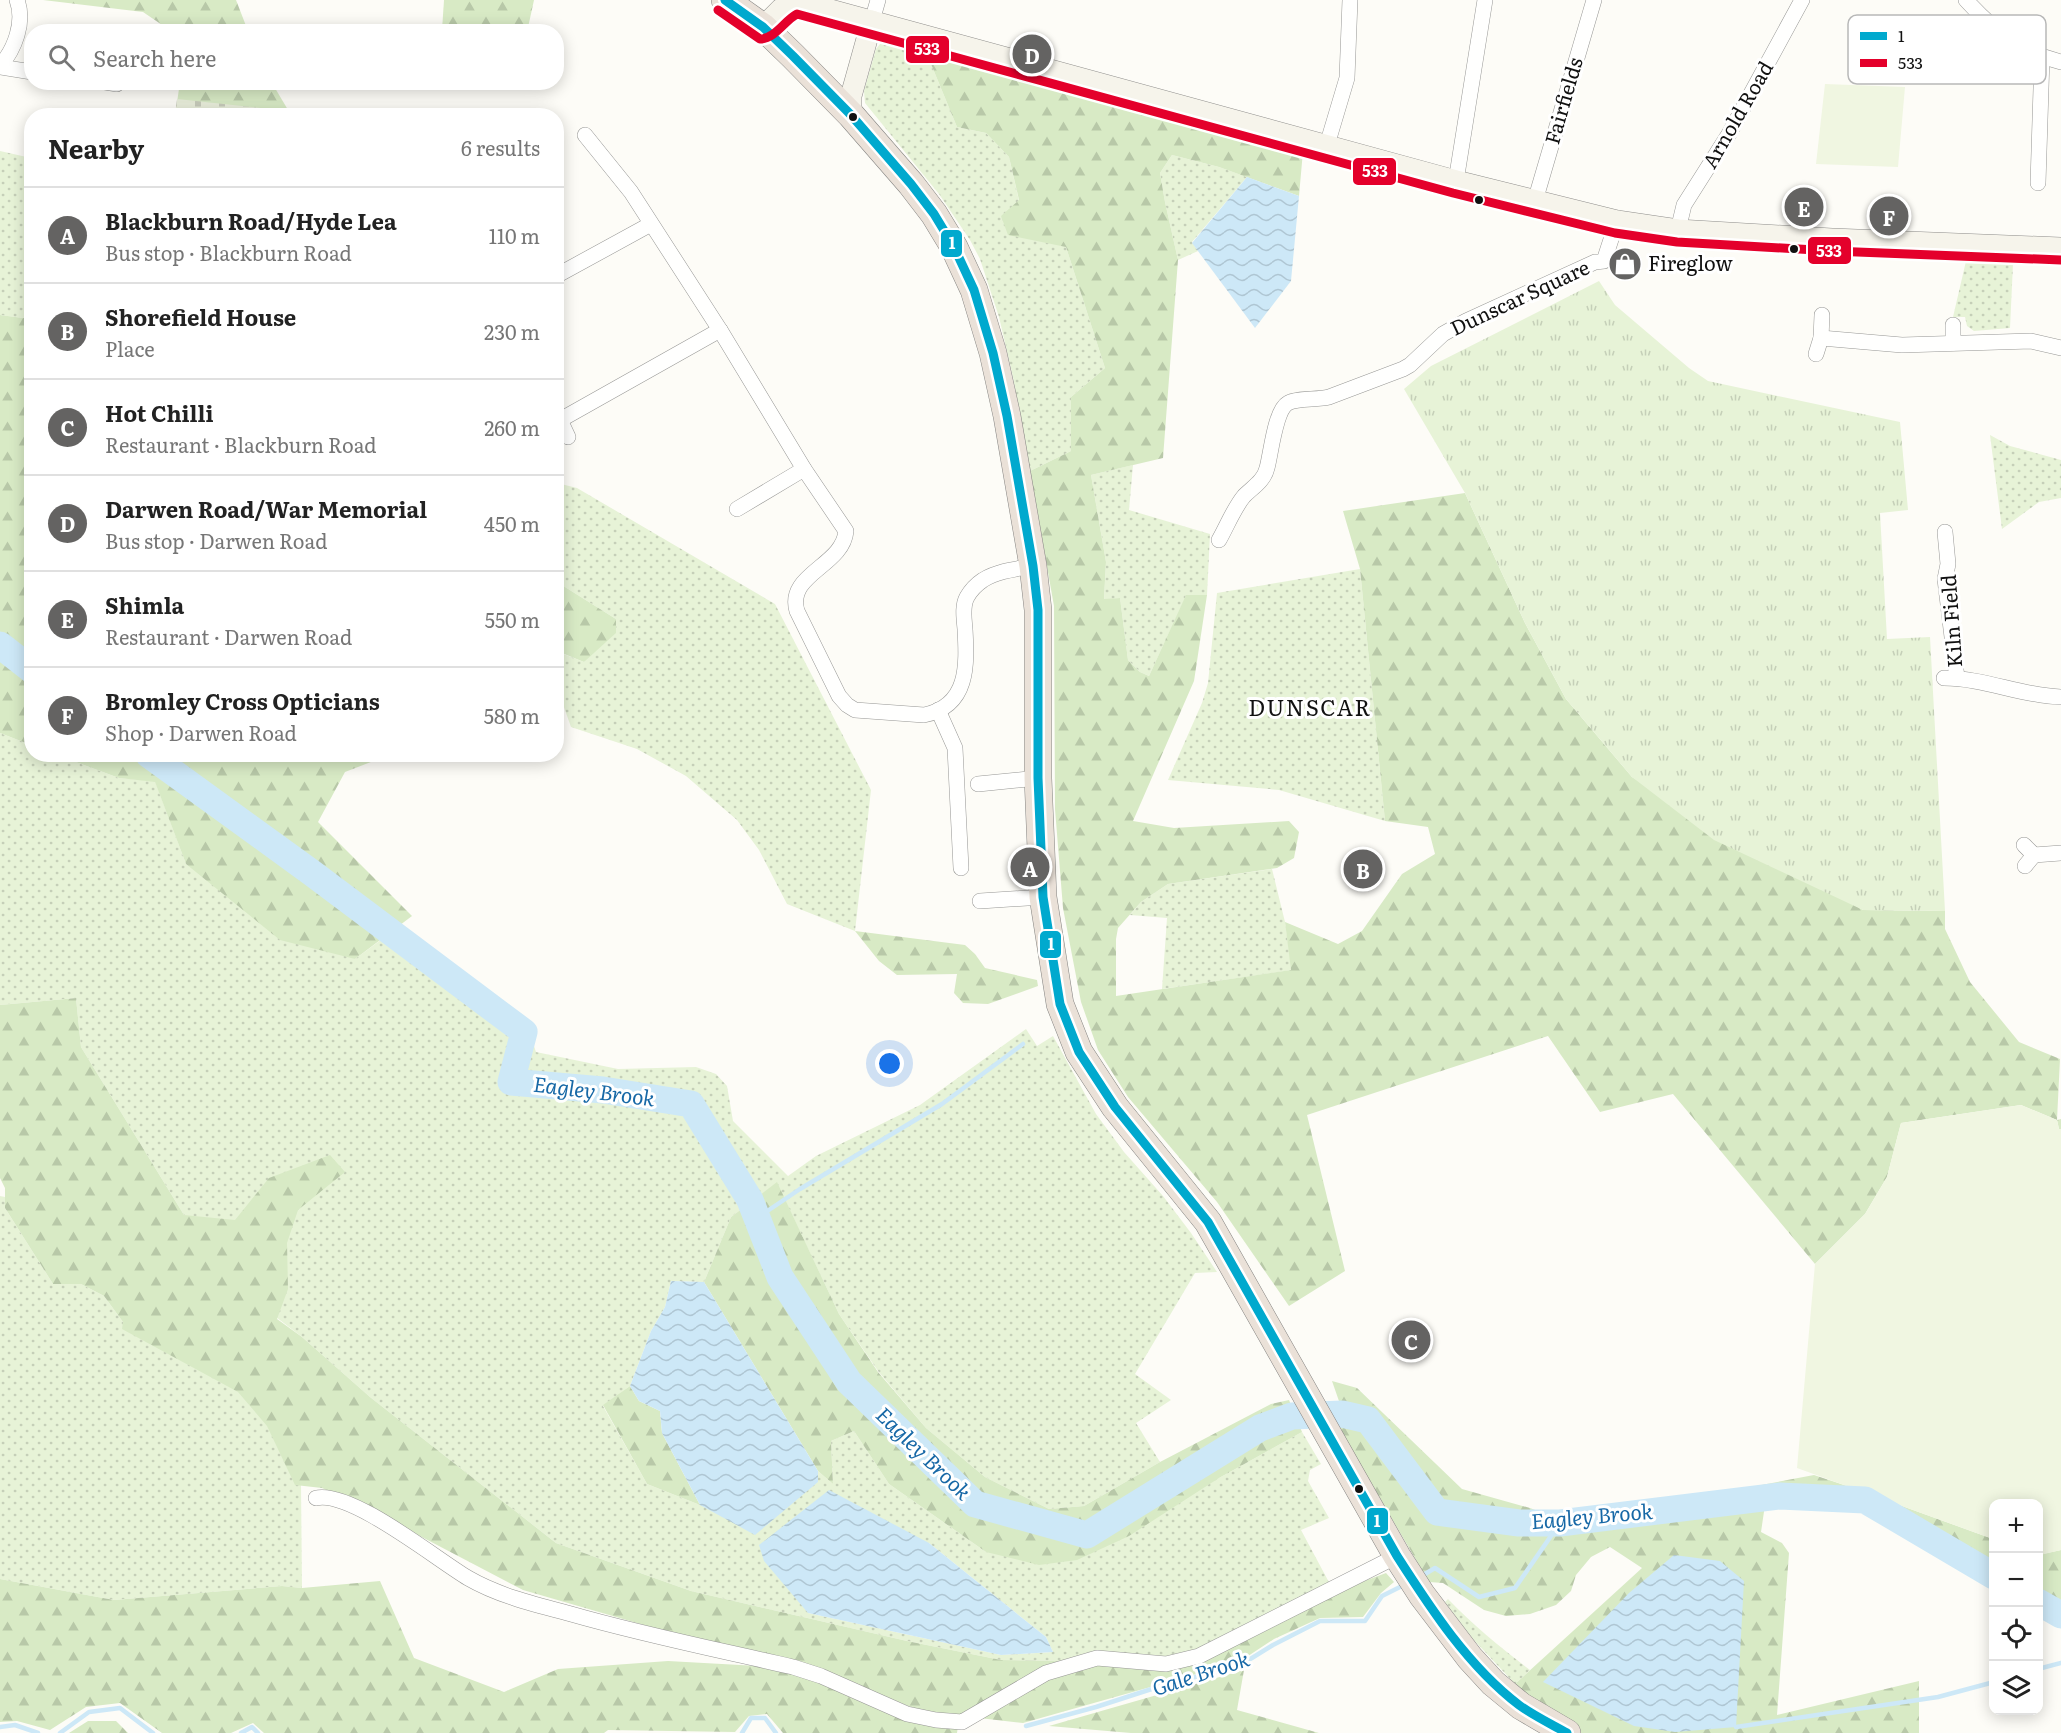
<!DOCTYPE html>
<meta charset="utf-8">
<style>
:root{--surface:#fff;--page:#f2f2f2;--text:#222;--muted:#767676;--line:#e0e0e0;--accent:#646362}
body{margin:0;font-family:Literata,serif;background:var(--page);color:var(--text)}
.controls{position:absolute;right:18px;bottom:18px;display:grid;overflow:hidden;border-radius:12px;box-shadow:0 3px 15px #0003}
.controls button{width:54px;height:54px;display:grid;place-items:center;padding:0;border:0;border-bottom:2px solid var(--line);background:var(--surface);color:var(--text);font:30px sans-serif}
.you{position:absolute;left:890px;top:1064px;width:21px;height:21px;margin:-15px;border:4px solid #fff;border-radius:50%;background:#1a73e8;box-shadow:0 0 0 9px #1a73e833}
.badge{display:grid;place-items:center;width:39px;height:39px;border-radius:50%;background:var(--accent);color:#fff;font-size:20px;font-weight:700}
.pin{position:absolute;translate:-50% -50%;border:3px solid #fff;box-shadow:0 2px 6px #0006}
.list{margin:0;padding:0;list-style:none}
h2{display:flex;justify-content:space-between;align-items:center;height:78px;margin:0;padding:0 24px;font-size:26px}
h2 small{font-size:20px;font-weight:400;color:var(--muted)}
.list li{display:grid;grid-template-columns:39px 1fr auto;gap:18px;align-items:center;box-sizing:border-box;height:96px;padding:0 24px;border-top:2px solid var(--line)}
.list b{display:block;font-size:22px;white-space:nowrap}
.list p{margin:0;font-size:20px;white-space:nowrap;color:var(--muted)}
.list em{font-size:20px;font-style:normal;color:var(--muted)}
.icon{flex:none;width:33px;height:33px;fill:none;stroke:currentColor;stroke-width:2;stroke-linecap:round;stroke-linejoin:round}
.map{position:relative;flex:none;width:2061px;height:1733px;overflow:hidden}
.search{position:absolute;background:var(--surface);box-shadow:0 3px 15px #0003;left:24px;top:24px;width:540px;height:66px;display:flex;align-items:center;gap:15px;box-sizing:border-box;padding:0 21px;border-radius:24px;color:var(--muted);font-size:22px}
.panel{position:absolute;background:var(--surface);box-shadow:0 3px 15px #0003;left:24px;top:108px;width:540px;height:654px;border-radius:24px}
.map>svg:first-child{display:block}
.grass{fill:url(#grass-dots);fill-rule:evenodd}
.forest{fill:url(#forest-firs)}
.cemetery{fill:url(#cemetery-stones)}
.park{fill:url(#park-tufts)}
.pitch{fill:#f0f6e1}
.water{fill:url(#water-waves)}
.lines{fill:none;stroke-linecap:round;stroke-linejoin:round}
.stream{stroke:#cde8f7;stroke-width:4.5}
.river{stroke:#cde8f7;stroke-width:27}
.street-casing{stroke:#979795;stroke-width:16}
.secondary-casing{stroke:#8e8d8b;stroke-width:22}
.highway-casing{stroke:#858482;stroke-width:28}
.street{stroke:#fffffe;stroke-width:15}
.secondary{stroke:#f6f4eb;stroke-width:21}
.highway{stroke:#eae1d8;stroke-width:27}
.bus-1-casing{stroke:#fff;stroke-width:14}
.bus-2-casing{stroke:#fff;stroke-width:14}
.bus-1{stroke:#00a9ce;stroke-width:9}
.bus-2{stroke:#e4002b;stroke-width:9}
.bus-dot{fill:#111;stroke:#fff;stroke-width:2}
.labels{text-anchor:middle;stroke-width:6;stroke-linejoin:round;paint-order:stroke}
.street-label{font-size:20px;fill:#111;stroke:#fff}
.poi-label{font-size:20px;fill:#111;stroke:#fff;text-anchor:start}
.water-label{font-size:21px;font-style:italic;fill:#1768a6;stroke:#fff}
.quarter-label{font-size:22px;letter-spacing:1.5px;fill:#111;stroke:#fff}
.key{fill:#fff;stroke:#b8b8b8;stroke-width:1.5}
.key-label{font-size:16px;fill:#111}
.line-badge{stroke:#fff;stroke-width:2}
.badge-label{font-size:16px;text-anchor:middle;font-weight:bold;fill:#fff}
</style>
<div class="map">
<svg width="2061" height="1733" viewBox="0 0 2061 1733">
<defs>
<pattern id="grass-dots" width="8" height="8" patternUnits="userSpaceOnUse" patternTransform="scale(1.5)"><rect width="8" height="8" fill="#e7f3d7"/><path d="M2 2h.1M6 6h.1" fill="none" stroke="#c5cfb8" stroke-width="1.8" stroke-linecap="round"/></pattern>
<pattern id="forest-firs" width="22" height="20" patternUnits="userSpaceOnUse" patternTransform="scale(1.5)"><rect width="22" height="20" fill="#d8eac5"/><path d="M5 1l3.5 6h-7zM16 11l3.5 6h-7z" fill="#b8c8a8"/></pattern>
<pattern id="cemetery-stones" width="16" height="16" patternUnits="userSpaceOnUse" patternTransform="scale(1.5)"><rect width="16" height="16" fill="#e9eedb"/><path d="M2 7V4a2 2 0 0 1 4 0v3zM10 15v-3a2 2 0 0 1 4 0v3z" fill="#c7cbbb"/></pattern>
<pattern id="park-tufts" width="24" height="20" patternUnits="userSpaceOnUse" patternTransform="scale(1.5)"><rect width="24" height="20" fill="#e7f3d7"/><path d="M3 7l-1-3M5 7V3M7 7l1-3M15 17l-1-3M17 17v-4M19 17l1-3" fill="none" stroke="#c5cfb8"/></pattern>
<pattern id="water-waves" width="16" height="10" patternUnits="userSpaceOnUse" patternTransform="scale(1.5)"><rect width="16" height="10" fill="#cde8f7"/><path d="M0 5q4-4 8 0t8 0" fill="none" stroke="#afc6d3"/></pattern>
</defs>
<rect width="100%" height="100%" fill="#fdfcf7"/>
<!-- grass -->
<g class="grass">
<polygon points="894,39 924,47 957,127 986,133 1009,157 1019,201 1066,247 1105,368 1071,397 1071,451 1030,471 1013,377 999,317 980,259 970,240 939,194 865,103 864,91 876,49 880,44"/>
<polygon points="0,151 31,158 31,319 0,315"/>
<polygon points="1172,155 1219,167 1247,177 1192,242 1198,251 1178,260 1165,202 1160,173"/>
<polygon points="1966,261 2013,264 2010,328 1974,331 1967,326 1965,317 1953,317"/>
<polygon points="1990,435 2010,446 2061,460 2061,498 2039,502 2002,529"/>
<polygon points="1133,465 1129,510 1210,534 1207,595 1186,596 1149,676 1140,672 1128,660 1120,598 1104,600 1106,562 1091,475"/>
<polygon points="557,483 577,488 775,604 871,790 855,931 787,904 759,850 737,820 686,776 637,749 571,727 560,696 557,696 556,651 584,662 616,619 557,582"/>
<polygon points="1360,569 1385,821 1279,790 1168,780 1202,703 1208,683 1217,593"/>
<path d="M0,733L31,745L32,754L57,755L119,778L155,781L186,864L355,959L397,928L434,959L444,960L528,1028L536,1052L618,1069L696,1067L716,1074L727,1086L733,1121L788,1176L816,1156L920,1105L1026,1029L1037,1046L1053,1036L1096,1114L1124,1152L1163,1196L1191,1233L1217,1272L1195,1273L1135,1374L1171,1400L1136,1423L1160,1462L1084,1506L1049,1509L985,1477L926,1428L878,1371L839,1314L777,1183L731,1217L704,1282L671,1281L665,1307L651,1331L630,1386L603,1406L647,1484L700,1505L818,1482V1471L833,1484L831,1441L854,1431L889,1484L986,1552L1219,1478L1302,1432L1321,1464L1310,1470L1308,1481L1329,1518L1301,1530L1331,1586L1198,1651L1168,1658L1061,1661L1001,1660L907,1641L691,1591L556,1543L370,1397L302,1337L233,1284L184,1215L81,1047L76,998L0,1005ZM929,1543L1046,1637L1053,1652L1001,1655L808,1613Z"/>
<polygon points="1272,869 1285,922 1292,970 1162,989 1167,918 1130,915 1141,902 1168,884"/>
<polygon points="0,1196 5,1197 5,1208 53,1284 81,1284 104,1296 123,1322 256,1402 301,1485 302,1588 282,1586 114,1600 0,1579"/>
<path d="M1448,1599C1474,1626 1501,1648 1530,1670L1515,1684L1472,1638L1445,1602Z"/>
</g>
<!-- forest -->
<g class="forest">
<polygon points="43,0 236,0 248,31 171,31 143,12"/>
<polygon points="444,0 534,0 527,32 442,30"/>
<polygon points="924,47 1303,151 1299,196 1219,167 1172,155 1160,173 1165,202 1178,260 1163,458 1091,475 1106,562 1104,599 1120,598 1128,660 1140,672 1149,676 1186,595 1207,595 1194,681 1133,821 1174,828 1289,821 1299,832 1294,858 1277,868 1168,884 1141,902 1118,928 1116,939 1116,996 1291,970 1285,922 1338,944 1362,931 1402,874 1435,854 1428,827 1385,821 1360,569 1343,511 1465,493 1525,623 1566,699 1632,777 1863,910 1945,911 1945,929 1970,982 2019,1042 2060,1059 2057,1120 2061,1119 2061,1129 2059,1129 2057,1120 2021,1105 1901,1123 1887,1177 1865,1214 1815,1264 1673,1094 1600,1112 1548,1036 1307,1115 1345,1271 1289,1306 1217,1202 1128,1097 1098,1050 1081,1002 1063,908 1055,809 1054,606 1030,471 1071,451 1071,397 1105,368 1066,247 1008,235 1001,216 1019,200 1009,157 986,133 957,127"/>
<polygon points="180,82 272,83 291,115 175,116"/>
<polygon points="0,315 31,319 32,524 27,529 32,565 31,745 0,733"/>
<polygon points="557,582 616,619 616,633 584,662 557,651"/>
<polygon points="57,755 389,755 345,772 318,822 412,916 355,959 280,940 186,864 155,782 119,778"/>
<polygon points="855,931 965,945 975,954 985,968 1037,980 1038,986 988,1004 963,1003 954,993 957,974 897,975 879,961"/>
<polygon points="76,998 81,1047 184,1215 235,1220 269,1178 330,1155 345,1172 298,1210 287,1243 288,1289 277,1319 302,1337 370,1397 556,1543 691,1591 907,1641 1001,1660 1061,1661 970,1713 942,1716 908,1706 799,1661 661,1630 523,1590 397,1524 322,1488 295,1485 267,1426 238,1392 122,1329 123,1322 104,1296 81,1284 53,1284 5,1208 5,1188 0,1178 0,1005"/>
<polygon points="777,1182 839,1314 878,1372 926,1428 985,1477 1049,1509 1084,1506 1160,1462 1271,1404 1289,1400 1302,1432 1219,1478 1129,1536 1077,1560 1039,1565 986,1552 889,1484 854,1431 831,1441 833,1484 818,1471 704,1282 731,1217"/>
<polygon points="1332,1381 1357,1388 1462,1489 1530,1508 1556,1518 1515,1517 1442,1506 1374,1415 1340,1404"/>
<polygon points="630,1386 639,1401 660,1411 662,1433 700,1505 647,1484 603,1405"/>
<polygon points="1337,1425 1366,1426 1432,1521 1539,1532 1765,1505 1761,1532 1782,1543 1789,1553 1777,1715 1919,1681 1919,1733 1579,1733 1548,1714 1515,1684 1642,1568 1610,1547 1591,1557 1576,1575 1571,1591 1556,1605 1530,1614 1506,1616 1484,1610 1443,1583 1429,1582"/>
<polygon points="1814,1475 1865,1492 1780,1489 1639,1508"/>
<polygon points="1880,1498 1993,1539 1993,1567"/>
<polygon points="2061,1550 2061,1608 2039,1595 2038,1555"/>
<polygon points="1386,1573 1394,1582 1381,1593 1363,1617 1320,1618 1274,1639 1239,1662 1023,1723 979,1718 1048,1677 1096,1664 1156,1668 1343,1589"/>
<polygon points="0,1579 114,1600 282,1586 302,1588 380,1581 414,1658 504,1692 558,1669 668,1661 758,1666 797,1674 958,1726 957,1733 783,1733 767,1714 749,1716 735,1732 608,1730 604,1733 264,1733 253,1723 231,1733 162,1733 120,1703 86,1707 50,1730 17,1721 0,1722"/>
<polygon points="1244,1670 1237,1710 1319,1733 1131,1733 1049,1726"/>
<polygon points="88,1721 116,1721 128,1733 69,1733"/>
</g>
<!-- cemetery -->
<polygon class="cemetery" points="177,99 288,111 291,115 175,115"/>
<!-- park -->
<polygon class="park" points="1599,281 1615,305 1689,368 1708,381 1900,422 1908,510 1880,513 1887,639 1930,637 1945,911 1863,910 1714,840 1632,777 1566,699 1525,623 1465,493 1404,389 1431,366"/>
<!-- pitch -->
<g class="pitch">
<polygon points="1825,84 1905,87 1898,167 1816,164"/>
<polygon points="2021,1105 2057,1120 2059,1129 2061,1129 2061,1550 2040,1555 2038,1504 1994,1504 1993,1539 1797,1468 1815,1264 1865,1214 1887,1177 1901,1123"/>
</g>
<!-- water -->
<g class="water">
<polygon points="1247,177 1299,196 1291,281 1255,328 1192,243"/>
<polygon points="671,1281 704,1282 818,1471 818,1482 755,1535 700,1505 662,1433 660,1411 639,1401 630,1386 651,1331 665,1307"/>
<polygon points="829,1490 929,1543 1046,1637 1053,1652 1001,1655 808,1613 764,1561 759,1545"/>
<polygon points="1674,1555 1720,1561 1744,1581 1736,1727 1675,1732 1634,1726 1543,1682 1629,1593"/>
</g>
<g class="lines">
<!-- stream -->
<g class="stream">
<polyline points="757,1218 800,1189 942,1104 1023,1044"/>
<polyline points="1420,1577 1435,1568 1479,1597 1515,1588 1560,1523"/>
<polyline points="2038,1669 2061,1663"/>
<polyline points="1026,1726 1096,1707 1167,1684 1239,1666 1273,1645 1320,1621 1365,1621 1382,1596 1404,1585"/>
<polyline points="0,1727 15,1725 38,1733"/>
<polyline points="1736,1727 1938,1697 1994,1682"/>
<polyline points="60,1733 89,1712 120,1708 153,1733"/>
<polyline points="241,1733 252,1727 258,1733"/>
<polyline points="742,1733 751,1718 765,1718 776,1733"/>
</g>
<!-- river -->
<g class="river">
<polyline points="0,645 32,670"/>
<polyline points="148,754 312,873 524,1032 511,1082 603,1090 691,1104 750,1200 780,1277 849,1382 975,1504 1087,1535 1260,1428 1292,1416 1342,1414 1368,1420 1437,1512 1519,1523 1560,1523 1780,1496 1865,1500 1994,1576"/>
<polyline points="2038,1602 2061,1615"/>
</g>
<defs>
<g id="street">
<path d="M1966,0C1993,30 2021,52 2061,62"/>
<polyline points="872,21 878,0"/>
<path d="M0,66C15,49 25,22 17,0"/>
<polyline points="0,67 32,72"/>
<polyline points="105,82 117,84"/>
<path d="M585,135L631,192L720,330L804,469L846,531C843,566 786,574 797,611L839,696L847,705L855,710L924,715C969,706 967,665 965,629C964,618 962,606 967,597C971,590 977,584 983,580C998,571 1016,569 1033,566"/>
<polyline points="1327,145 1347,78 1350,0"/>
<polyline points="1456,181 1485,0"/>
<polyline points="2038,183 2042,57"/>
<polyline points="1535,201 1594,0"/>
<polyline points="1678,230 1684,205 1729,134 1802,0"/>
<polyline points="556,276 651,224"/>
<polyline points="1821,338 1902,345 2031,341 2061,348"/>
<polyline points="1953,343 1953,325"/>
<polyline points="1816,354 1821,338 1822,315"/>
<polyline points="556,418 560,420 720,330"/>
<polyline points="560,420 568,437"/>
<polyline points="737,509 804,469"/>
<polyline points="1945,532 1948,564 1945,579 1957,678"/>
<path d="M1219,540C1227,526 1234,508 1244,496C1253,487 1264,481 1267,468C1271,454 1275,410 1288,403C1296,398 1318,400 1329,397L1403,369L1410,365L1443,334L1466,321L1595,262L1604,261L1617,221"/>
<path d="M1944,678C1984,678 2022,696 2061,697"/>
<polyline points="938,710 955,748 961,868"/>
<polyline points="978,784 1038,778"/>
<polyline points="2024,845 2034,855 2025,866"/>
<polyline points="2034,855 2061,853"/>
<polyline points="980,901 1043,897"/>
<path d="M316,1498C351,1490 436,1559 468,1578C499,1596 537,1605 571,1614C644,1635 719,1650 793,1667L821,1676L907,1714L936,1720L962,1722L1046,1673L1097,1658L1166,1664L1199,1656L1397,1556"/>
</g>
<g id="secondary">
<polyline points="794,0 1456,181 1617,221 1678,230 1832,239 2061,248"/>
<polyline points="763,27 781,9 796,1"/>
<polyline points="851,115 851,96 872,21"/>
</g>
<polyline id="highway" points="725,0 763,27 793,56 851,115 911,184 934,214 954,247 974,290 993,353 1007,416 1033,566 1038,610 1038,778 1043,897 1060,1004 1079,1052 1115,1107 1208,1222 1397,1556 1422,1595 1470,1658 1493,1683 1521,1706 1567,1733"/>
</defs>
<!-- street casing -->
<use href="#street" class="street-casing"/>
<!-- secondary casing -->
<use href="#secondary" class="secondary-casing"/>
<!-- highway casing -->
<use href="#highway" class="highway-casing"/>
<!-- street -->
<use href="#street" class="street"/>
<!-- secondary -->
<use href="#secondary" class="secondary"/>
<!-- highway -->
<use href="#highway" class="highway"/>
<defs>
<path id="bus-1" d="M725,0L763,27L793,56L851,115L911,184L934,214L954,247L974,290L993,353L1007,416L1033,566L1038,610V778L1043,897L1060,1004L1079,1052L1115,1107L1208,1222L1397,1556C1431,1609 1468,1666 1519,1705C1534,1716 1551,1724 1567,1733"/>
<path id="bus-2" d="M718,10L760,39C775,39 785,20 797,14L1453,193L1615,233L1677,242L1832,251L2061,260"/>
</defs>
<!-- bus-1 casing -->
<use href="#bus-1" class="bus-1-casing"/>
<!-- bus-2 casing -->
<use href="#bus-2" class="bus-2-casing"/>
<!-- bus-1 -->
<use href="#bus-1" class="bus-1"/>
<!-- bus-2 -->
<use href="#bus-2" class="bus-2"/>
</g>
<!-- icons -->
<defs>
<symbol id="shop-disc" viewBox="-11 -11 22 22"><circle r="9.5" fill="#646362" stroke="#fff"/><path d="M-5-2.5h2.3a2.7 3.5 0 0 1 5.4 0H5L5.5 6h-11ZM-1.5-2.5h3a1.5 2.3 0 0 0-3 0Z" fill="#fff"/></symbol>
</defs>
<g fill-rule="evenodd">
<use href="#shop-disc" x="1606" y="245" width="38" height="38"/>
</g>
<!-- markers -->
<g class="bus-dot">
<circle cx="853" cy="117" r="5"/>
<circle cx="1479" cy="200" r="5"/>
<circle cx="1794" cy="249" r="5"/>
<circle cx="1359" cy="1489" r="5"/>
</g>
<g class="labels">
<!-- street labels -->
<g class="street-label">
<text transform="translate(1564 101) rotate(-74)" y="7">Fairfields</text>
<text transform="translate(1738 115) rotate(-60)" y="7">Arnold Road</text>
<text transform="translate(1520 298) rotate(-25)" y="7">Dunscar Square</text>
<text transform="translate(1952 621) rotate(-94)" y="7">Kiln Field</text>
</g>
<!-- poi labels -->
<g class="poi-label">
<text x="1648" y="271">Fireglow</text>
</g>
<!-- water labels -->
<g class="water-label">
<text transform="translate(594 1092) rotate(7)" y="7">Eagley Brook</text>
<text transform="translate(923 1454) rotate(44)" y="7">Eagley Brook</text>
<text transform="translate(1592 1517) rotate(-5)" y="7">Eagley Brook</text>
<text transform="translate(1201 1674) rotate(-18)" y="7">Gale Brook</text>
</g>
<!-- quarter labels -->
<g class="quarter-label">
<text x="1310" y="716">DUNSCAR</text>
</g>
</g>
<!-- legend -->
<rect x="1848" y="15" width="198" height="69" rx="9" class="key"/>
<rect x="1860" y="32" width="27" height="8" fill="#00a9ce"/>
<rect x="1860" y="59" width="27" height="8" fill="#e4002b"/>
<g class="key-label">
<text x="1898" y="42">1</text>
<text x="1898" y="69">533</text>
</g>
<g class="line-badge">
<rect x="905" y="35" width="45" height="29" rx="6" fill="#e4002b"/>
<rect x="1352" y="157" width="45" height="29" rx="6" fill="#e4002b"/>
<rect x="940" y="229" width="23" height="29" rx="6" fill="#00a9ce"/>
<rect x="1807" y="236" width="45" height="29" rx="6" fill="#e4002b"/>
<rect x="1039" y="930" width="23" height="29" rx="6" fill="#00a9ce"/>
<rect x="1366" y="1507" width="23" height="28" rx="6" fill="#00a9ce"/>
</g>
<g class="badge-label">
<text x="927" y="55">533</text>
<text x="1375" y="177">533</text>
<text x="952" y="249">1</text>
<text x="1829" y="257">533</text>
<text x="1051" y="950">1</text>
<text x="1377" y="1527">1</text>
</g>
</svg>
<div class="controls">
<button>+</button>
<button>−</button>
<button><svg class="icon" aria-label="locate" viewBox="0 0 24 24"><circle cx="12" cy="12" r="6"/><path d="M12 2v4M12 18v4M2 12h4M18 12h4"/></svg></button>
<button><svg class="icon" aria-label="layers" viewBox="0 0 24 24"><path d="M12 4l9 5-9 5-9-5zM3 14l9 5 9-5"/></svg></button>
</div>
<div class="you"></div>
<div class="pin badge" style="left:1030px;top:867px">A</div>
<div class="pin badge" style="left:1363px;top:869px">B</div>
<div class="pin badge" style="left:1411px;top:1340px">C</div>
<div class="pin badge" style="left:1032px;top:54px">D</div>
<div class="pin badge" style="left:1804px;top:207px">E</div>
<div class="pin badge" style="left:1889px;top:216px">F</div>
<div class="search"><svg class="icon" aria-label="search" viewBox="0 0 24 24"><circle cx="10" cy="10" r="6"/><path d="M15 15l6 6"/></svg>Search here</div>
<section class="panel">
<h2>Nearby<small>6 results</small></h2>
<ul class="list">
<li><span class="badge">A</span><div><b>Blackburn Road/Hyde Lea</b><p>Bus stop · Blackburn Road</p></div><em>110 m</em></li>
<li><span class="badge">B</span><div><b>Shorefield House</b><p>Place</p></div><em>230 m</em></li>
<li><span class="badge">C</span><div><b>Hot Chilli</b><p>Restaurant · Blackburn Road</p></div><em>260 m</em></li>
<li><span class="badge">D</span><div><b>Darwen Road/War Memorial</b><p>Bus stop · Darwen Road</p></div><em>450 m</em></li>
<li><span class="badge">E</span><div><b>Shimla</b><p>Restaurant · Darwen Road</p></div><em>550 m</em></li>
<li><span class="badge">F</span><div><b>Bromley Cross Opticians</b><p>Shop · Darwen Road</p></div><em>580 m</em></li>
</ul>
</section>
</div>
